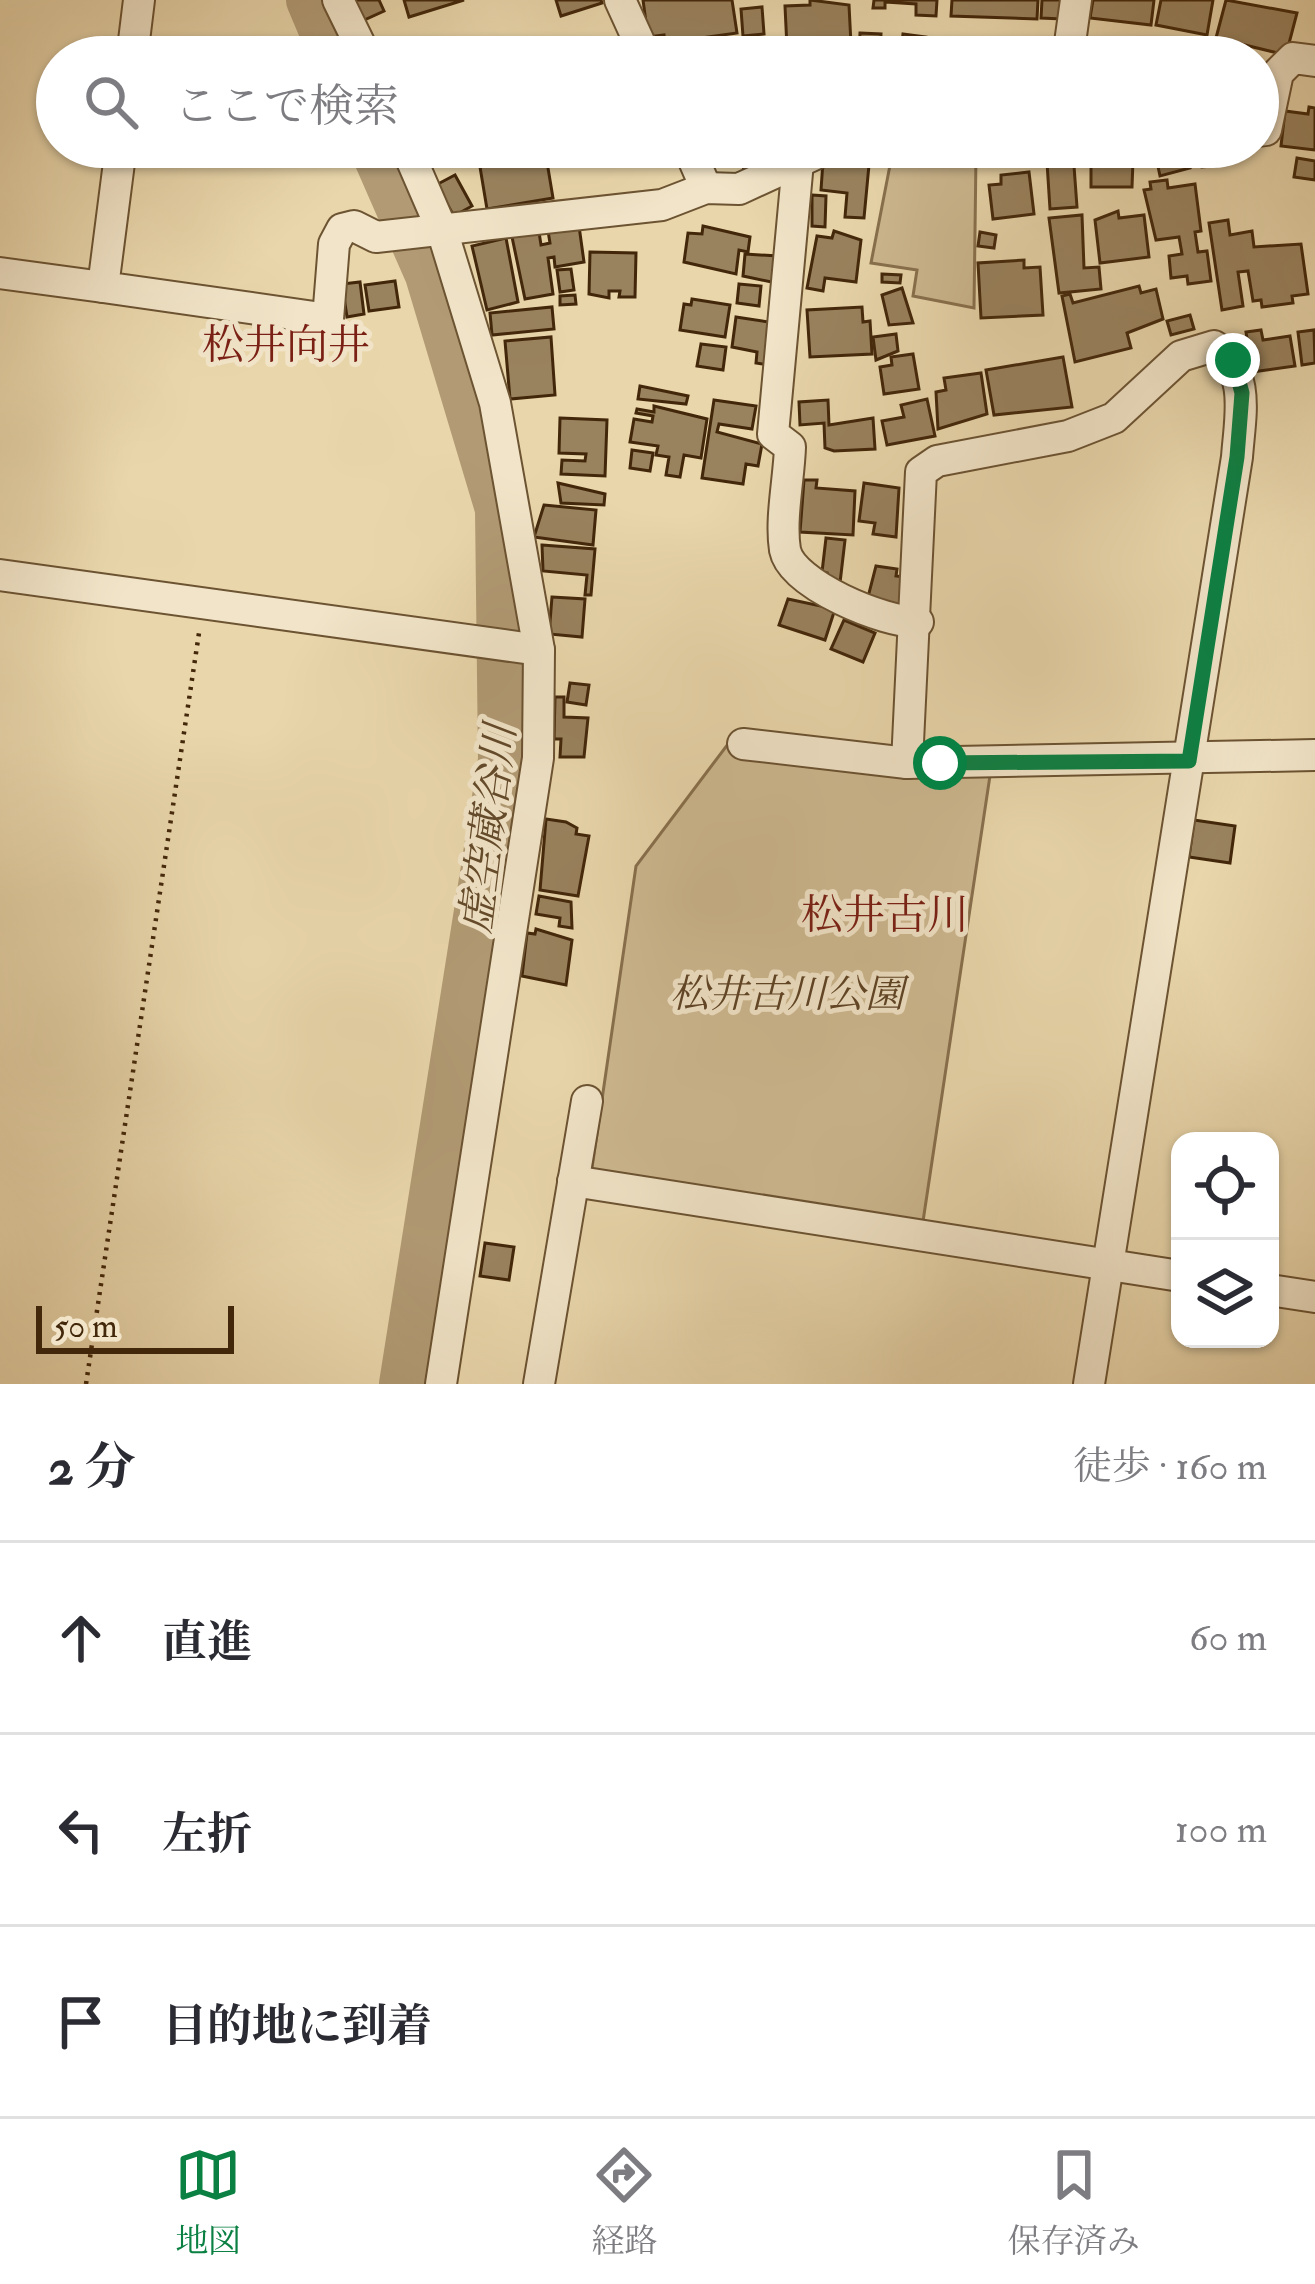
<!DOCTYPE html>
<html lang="ja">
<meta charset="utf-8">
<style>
:root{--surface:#fff;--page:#f7f7f7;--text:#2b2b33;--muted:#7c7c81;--line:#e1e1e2;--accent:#0b8043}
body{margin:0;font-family:"IM FELL Double Pica","Noto Serif JP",serif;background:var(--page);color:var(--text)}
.controls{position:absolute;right:36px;bottom:36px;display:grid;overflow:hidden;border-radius:24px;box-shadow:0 3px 9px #0004}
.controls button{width:108px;height:108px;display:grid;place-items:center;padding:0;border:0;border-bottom:3px solid var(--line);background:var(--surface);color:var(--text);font:60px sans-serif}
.scale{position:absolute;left:36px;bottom:30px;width:198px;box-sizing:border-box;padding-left:12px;border:6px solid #43270a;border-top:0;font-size:33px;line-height:42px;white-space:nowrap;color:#43270a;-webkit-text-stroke:9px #f1e4c8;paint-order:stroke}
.stop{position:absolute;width:36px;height:36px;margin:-27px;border:9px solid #0b8043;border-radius:50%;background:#fff}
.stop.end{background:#0b8043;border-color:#fff;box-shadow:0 3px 12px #0008}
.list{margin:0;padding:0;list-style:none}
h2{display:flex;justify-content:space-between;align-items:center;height:156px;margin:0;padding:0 48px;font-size:51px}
h2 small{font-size:39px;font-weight:400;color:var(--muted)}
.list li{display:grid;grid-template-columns:78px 1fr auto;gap:36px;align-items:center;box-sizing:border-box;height:192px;padding:0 48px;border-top:3px solid var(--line)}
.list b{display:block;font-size:45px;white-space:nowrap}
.list em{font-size:39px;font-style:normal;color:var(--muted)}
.icon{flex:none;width:66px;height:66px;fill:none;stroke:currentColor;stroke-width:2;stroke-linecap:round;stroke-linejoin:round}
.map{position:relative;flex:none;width:1315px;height:1384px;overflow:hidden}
.search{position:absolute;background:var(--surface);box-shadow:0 3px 9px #0004;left:36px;right:36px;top:36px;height:132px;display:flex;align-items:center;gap:30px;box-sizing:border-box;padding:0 42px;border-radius:66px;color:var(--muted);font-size:45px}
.sheet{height:732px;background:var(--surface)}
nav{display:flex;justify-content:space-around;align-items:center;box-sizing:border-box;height:168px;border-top:3px solid var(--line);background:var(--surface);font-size:33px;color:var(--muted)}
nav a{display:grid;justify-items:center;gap:6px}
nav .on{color:var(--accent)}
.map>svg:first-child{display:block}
.green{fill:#cdb890;stroke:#88704d;stroke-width:3}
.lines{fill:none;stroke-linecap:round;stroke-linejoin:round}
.river{stroke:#b19a74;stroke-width:48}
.building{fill:#99825e;stroke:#43270a;stroke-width:3}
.minor-casing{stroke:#6c5332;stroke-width:34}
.path{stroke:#43270a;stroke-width:4.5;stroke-dasharray:3 6;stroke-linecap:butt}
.minor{stroke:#f1e4c8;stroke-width:30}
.route{stroke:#0b8043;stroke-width:15}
.labels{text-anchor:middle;stroke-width:10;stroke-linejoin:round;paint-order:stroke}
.park-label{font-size:39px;font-style:italic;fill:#5f4425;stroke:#f1e4c8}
.neighbourhood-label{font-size:42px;fill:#7a1f14;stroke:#f1e4c8}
.water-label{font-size:42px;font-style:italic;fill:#644a2a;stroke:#f1e4c8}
</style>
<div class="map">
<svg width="1315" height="1384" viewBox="0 0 1315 1384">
<rect width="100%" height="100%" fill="#e9d6ab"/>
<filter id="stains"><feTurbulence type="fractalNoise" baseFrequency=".00167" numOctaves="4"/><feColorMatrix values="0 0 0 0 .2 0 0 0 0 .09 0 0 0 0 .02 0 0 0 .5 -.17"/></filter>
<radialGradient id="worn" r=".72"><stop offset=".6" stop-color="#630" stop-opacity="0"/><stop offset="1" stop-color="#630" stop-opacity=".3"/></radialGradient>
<!-- green -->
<g class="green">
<polygon points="892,155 976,155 974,308 913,296 917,270 871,263"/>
<polygon points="734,736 991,769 922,1228 591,1175 636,866"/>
</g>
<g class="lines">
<!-- river -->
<g class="river">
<polyline points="310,0 334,57"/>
<polyline points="373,147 429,275 499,509 502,760 403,1384"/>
</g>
</g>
<!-- building -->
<g class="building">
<polygon points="353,0 379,0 384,11 362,21"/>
<polygon points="404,0 464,0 409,17"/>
<polygon points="556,0 601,0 602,3 561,16"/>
<polygon points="643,0 732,0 737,33 665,43 664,35 648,37"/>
<polygon points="810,0 849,5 851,44 787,48 785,6 810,5"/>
<polygon points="874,0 937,0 936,16 916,15 916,4 885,2 885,8 873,8"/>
<polygon points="952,0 1038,0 1037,19 951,16"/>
<polygon points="1042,0 1063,0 1062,19 1041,18"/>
<polygon points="1093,0 1154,0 1151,25 1090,18"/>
<polygon points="1161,0 1213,0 1207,35 1156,25"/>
<polygon points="1226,0 1297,13 1286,55 1216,38"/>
<polygon points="762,7 764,34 743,36 741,9"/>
<polygon points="860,33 881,34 880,53 859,52"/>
<polygon points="903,34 926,37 924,55 901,52"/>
<polygon points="761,45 764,57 736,57 735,51"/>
<polygon points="1082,47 1146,53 1145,57 1081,57"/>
<polygon points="849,49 850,57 816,57 815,50"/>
<polygon points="1309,107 1315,108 1315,150 1281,146 1285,111 1308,114"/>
<polygon points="708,147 775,147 751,153 755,167 744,170 740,155 712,163"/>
<polygon points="1046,147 1066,147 1068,166 1074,166 1077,207 1050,209"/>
<polygon points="1223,147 1226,165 1202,167 1199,148"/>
<polygon points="1186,150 1190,168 1160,176 1156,157"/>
<polygon points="546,156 553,198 487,209 480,167"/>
<polygon points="1297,158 1315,161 1315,180 1294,177"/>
<polygon points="1091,159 1133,160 1132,187 1091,187"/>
<polygon points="823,161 869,165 864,218 845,217 847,193 821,190"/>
<polygon points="1029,172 1034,214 993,219 989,185 1001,184 1001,175"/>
<polygon points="455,175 472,206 454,216 436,185"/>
<polygon points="1167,180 1168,188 1195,184 1201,231 1195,232 1198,252 1207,251 1211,281 1188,284 1187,276 1171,278 1169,256 1182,254 1179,237 1156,240 1144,190 1151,189 1150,182"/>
<polygon points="812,195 826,196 825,227 812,226"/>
<polygon points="1118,211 1119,218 1144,215 1149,257 1100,263 1095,220"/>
<polygon points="1082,215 1084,268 1099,267 1101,289 1059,293 1049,218"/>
<polygon points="1228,220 1230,235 1252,231 1254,247 1301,244 1308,294 1292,296 1293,303 1262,307 1261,300 1253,301 1248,271 1238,272 1243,306 1222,310 1209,223"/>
<polygon points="579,226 584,262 555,267 554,257 548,258 553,294 525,299 512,237 539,232 541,245 550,243 548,231"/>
<polygon points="703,226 750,237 748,252 739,250 736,274 684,262 688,233 702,234"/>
<polygon points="834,231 861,240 856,282 825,278 823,291 807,288 817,236 832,238"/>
<polygon points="980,232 996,235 994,248 978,246"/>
<polygon points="506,238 518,302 487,310 472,246"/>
<polygon points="590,252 636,253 635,297 619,297 620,291 609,291 609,298 589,294"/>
<polygon points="745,254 778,256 776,283 743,276"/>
<polygon points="1024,260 1024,268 1040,267 1043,315 981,318 978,263"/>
<polygon points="571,269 574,290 560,292 557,270"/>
<polygon points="882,274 901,275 900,283 882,282"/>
<polygon points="395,281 399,307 369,311 365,285"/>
<polygon points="360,282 364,314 347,317 342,284"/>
<polygon points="739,284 761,286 759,306 737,303"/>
<polygon points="1139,286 1141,293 1156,289 1163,319 1127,333 1131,348 1075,362 1062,296 1070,294 1073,303"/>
<polygon points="902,288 913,323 889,325 882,295"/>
<polygon points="575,295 576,304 560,305 560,296"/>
<polygon points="692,299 730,305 725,337 680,330 684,304 691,305"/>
<polygon points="552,307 554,329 492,335 490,313"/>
<polygon points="862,307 863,322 870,321 872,354 810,357 807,310"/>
<polygon points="1190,315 1194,329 1171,335 1167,321"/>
<polygon points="736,317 775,323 774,366 756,363 757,352 732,347"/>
<polygon points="1261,330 1263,340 1290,336 1295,366 1252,372 1246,332"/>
<polygon points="1314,330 1315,363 1302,365 1298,332"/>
<polygon points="896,334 898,351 876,360 873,337"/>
<polygon points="551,337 555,395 510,399 505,341"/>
<polygon points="701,344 726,347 723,370 697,366"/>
<polygon points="913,354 919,389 884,394 880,367 892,365 891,357"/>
<polygon points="1063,357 1072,407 994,415 986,370"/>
<polygon points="981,373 987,414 938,429 936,392 946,390 944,378"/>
<polygon points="640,386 688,396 686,404 638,399"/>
<polygon points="927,399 935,436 887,445 882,421 904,417 901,405"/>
<polygon points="714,400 756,406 752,429 719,424 717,432 762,444 758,466 746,464 743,484 702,478"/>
<polygon points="828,400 829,425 873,418 875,449 834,451 825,448 824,423 800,425 799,402"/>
<polygon points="654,406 707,419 701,458 684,455 680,477 666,475 669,457 656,455 658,446 630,442 634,419 652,422 653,416 636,413 637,409 654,412"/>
<polygon points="560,418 607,420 605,476 561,474 562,460 585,461 586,454 559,453"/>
<polygon points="632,450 653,453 650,471 630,468"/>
<polygon points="804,480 817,480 816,488 855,491 853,535 800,532"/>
<polygon points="558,483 605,494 604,505 561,503"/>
<polygon points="864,483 899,488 896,537 873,534 875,523 859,521"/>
<polygon points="544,505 596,510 593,545 534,537"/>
<polygon points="826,538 845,540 840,583 826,581 827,573 822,572"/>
<polygon points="542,545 595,549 591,595 585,595 587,575 543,571"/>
<polygon points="876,566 897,569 896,576 904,577 900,606 867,601"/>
<polygon points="552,597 585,599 582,637 549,634"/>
<polygon points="788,599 835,609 825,640 779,625"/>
<polygon points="844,620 875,633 863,662 831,649"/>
<polygon points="570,683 589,685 586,705 567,702"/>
<polygon points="555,697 564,697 564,717 588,718 584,757 560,757 561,739 554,739"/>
<polygon points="546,819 566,822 577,828 576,834 589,836 578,896 540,890"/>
<polygon points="1194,820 1235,826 1230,863 1189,857"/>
<polygon points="539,896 571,902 572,928 559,926 560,918 536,914"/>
<polygon points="536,929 572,940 566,985 522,976 527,933 535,934"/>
<polygon points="485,1243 514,1247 509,1280 480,1276"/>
</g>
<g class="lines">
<defs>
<g id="minor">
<polyline points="338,0 366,57"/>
<polyline points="620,0 646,57"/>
<polyline points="132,57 139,0"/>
<polyline points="1068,57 1076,0"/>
<polyline points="1258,131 1266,130 1278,73 1293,58 1315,61"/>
<polyline points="121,147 103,287 328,319 334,244 342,229 354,226 376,237 662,205 706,188 739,189 824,150 852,147"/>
<polyline points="406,147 442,230 495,403 539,650 538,758 441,1384"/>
<polyline points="688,147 706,188"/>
<polyline points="1116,147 1138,147"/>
<path d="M798,162L773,434L790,447C789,479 780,519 785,550C792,585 885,623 918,622"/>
<polyline points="0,273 103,287"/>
<polyline points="0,575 539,650"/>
<polyline points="743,744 907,763 1315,755"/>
<path d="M907,763L921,472L937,461L1068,436L1114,418L1181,356L1214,346C1251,374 1240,415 1237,457L1089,1384"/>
<polyline points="573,1181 1180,1276"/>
<polyline points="1270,1290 1315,1297"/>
<polyline points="539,1384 587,1101"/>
</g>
</defs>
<!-- minor casing -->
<use href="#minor" class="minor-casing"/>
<!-- path -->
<polyline class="path" points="86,1384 199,633"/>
<!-- minor -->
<use href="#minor" class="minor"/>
</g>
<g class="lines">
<!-- route -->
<polyline class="route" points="940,763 1189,761 1237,457 1242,393 1233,360"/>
</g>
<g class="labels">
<!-- park labels -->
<g class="park-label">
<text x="787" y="1007">松井古川公園</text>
</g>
<!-- neighbourhood labels -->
<g class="neighbourhood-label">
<text x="286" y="359">松井向井</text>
<text x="885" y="929">松井古川</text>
</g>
<!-- water labels -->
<g class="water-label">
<text transform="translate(487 829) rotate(-83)" y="15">虚空蔵谷川</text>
</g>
</g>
<rect width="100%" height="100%" filter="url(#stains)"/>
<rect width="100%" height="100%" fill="url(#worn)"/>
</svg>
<div class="controls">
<button><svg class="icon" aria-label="locate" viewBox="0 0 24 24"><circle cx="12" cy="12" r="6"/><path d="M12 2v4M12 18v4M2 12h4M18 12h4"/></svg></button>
<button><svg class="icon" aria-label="layers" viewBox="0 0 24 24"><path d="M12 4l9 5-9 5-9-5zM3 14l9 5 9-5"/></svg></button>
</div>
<div class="scale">50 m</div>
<div class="stop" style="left:940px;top:763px"></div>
<div class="stop end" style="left:1233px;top:360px"></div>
<div class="search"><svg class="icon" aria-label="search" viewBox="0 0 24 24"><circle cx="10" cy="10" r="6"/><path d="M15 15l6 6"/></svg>ここで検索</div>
</div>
<section class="sheet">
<h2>2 分<small>徒歩 · 160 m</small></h2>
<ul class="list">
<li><svg class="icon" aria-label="ahead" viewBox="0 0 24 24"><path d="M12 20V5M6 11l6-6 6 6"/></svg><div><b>直進</b></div><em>60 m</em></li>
<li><svg class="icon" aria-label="left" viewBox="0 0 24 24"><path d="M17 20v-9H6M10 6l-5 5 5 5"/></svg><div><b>左折</b></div><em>100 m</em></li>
<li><svg class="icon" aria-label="arrive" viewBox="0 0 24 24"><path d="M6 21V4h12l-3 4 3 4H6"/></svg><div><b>目的地に到着</b></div></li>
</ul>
</section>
<nav>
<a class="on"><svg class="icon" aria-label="map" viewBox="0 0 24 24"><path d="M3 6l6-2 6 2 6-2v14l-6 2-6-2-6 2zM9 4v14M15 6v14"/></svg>地図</a>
<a><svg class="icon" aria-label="directions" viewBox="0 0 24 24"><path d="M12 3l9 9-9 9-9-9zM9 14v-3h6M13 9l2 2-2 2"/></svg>経路</a>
<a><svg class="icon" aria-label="saved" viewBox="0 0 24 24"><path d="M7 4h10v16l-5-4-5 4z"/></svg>保存済み</a>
</nav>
